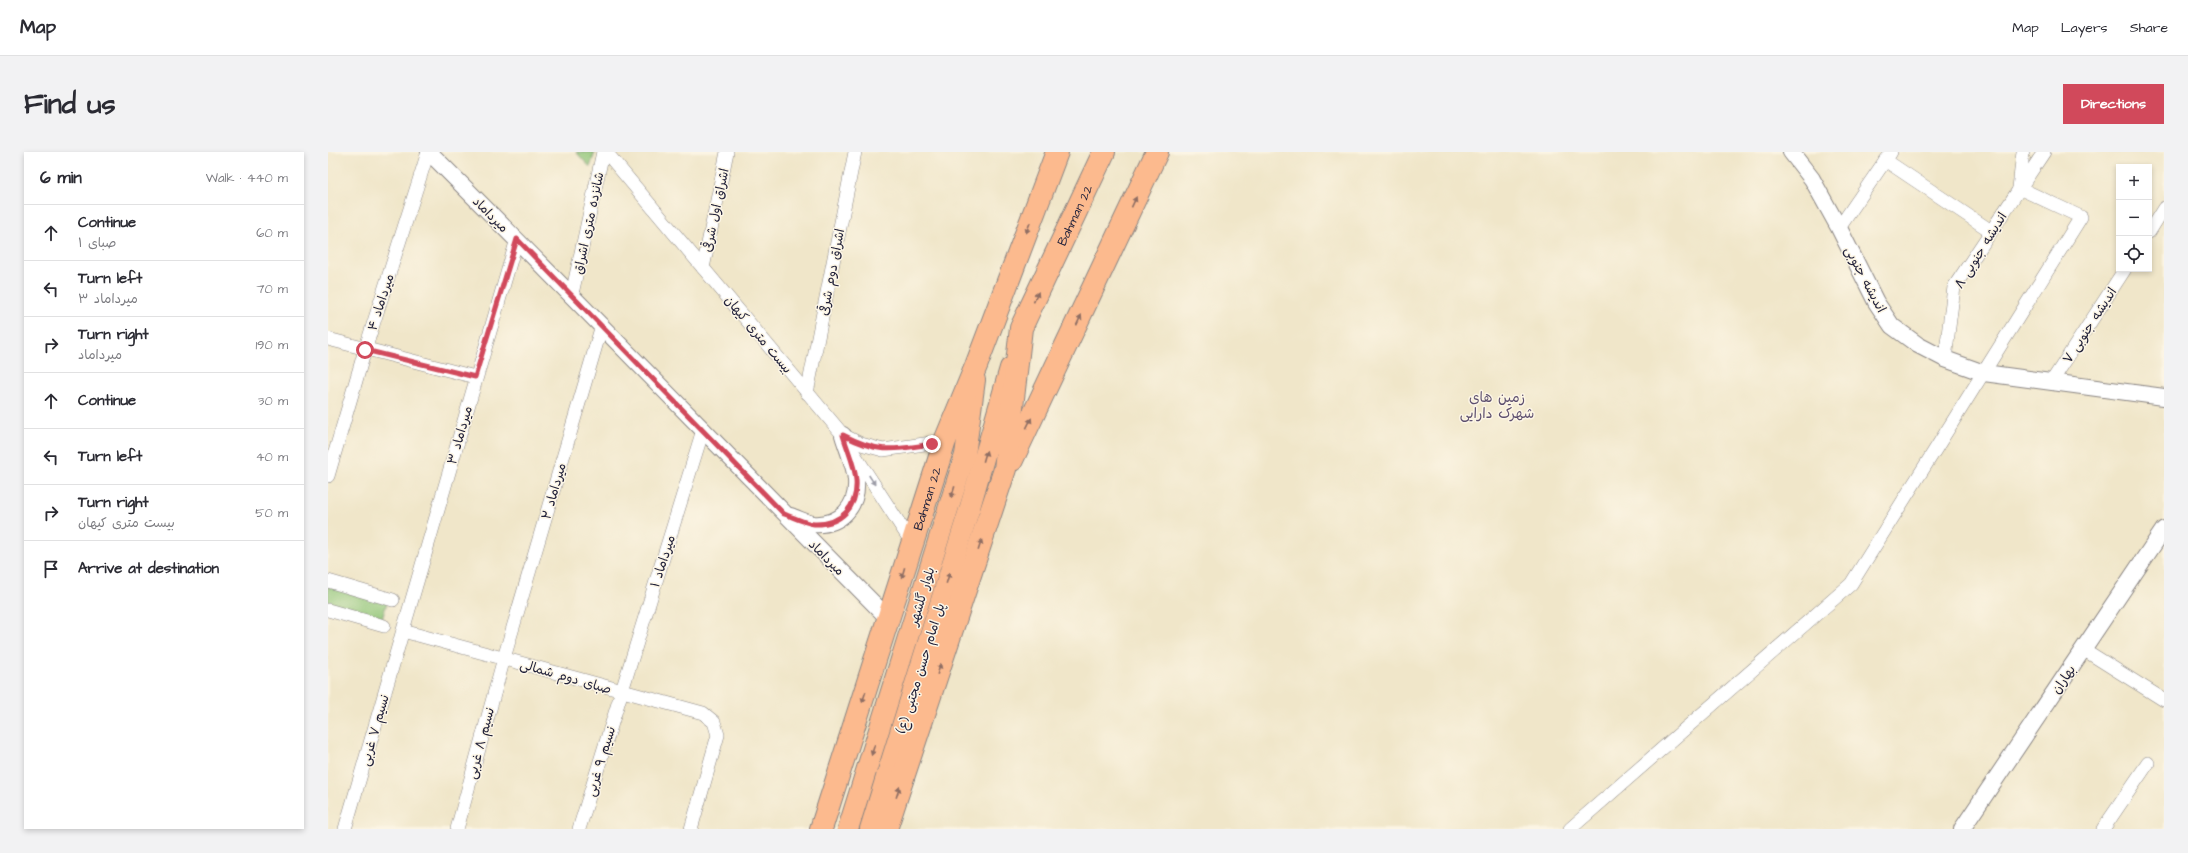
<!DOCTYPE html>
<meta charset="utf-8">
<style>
:root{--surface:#fff;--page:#f2f2f3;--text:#2b2b33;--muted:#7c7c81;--line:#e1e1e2;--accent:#d1495b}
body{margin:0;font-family:"Architects Daughter","Playpen Sans Arabic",sans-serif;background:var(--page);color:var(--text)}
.controls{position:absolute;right:12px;top:12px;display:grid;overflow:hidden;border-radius:0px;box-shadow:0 2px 6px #0003}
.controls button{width:36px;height:36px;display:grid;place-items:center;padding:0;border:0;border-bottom:1px solid var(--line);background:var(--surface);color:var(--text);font:20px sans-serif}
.stop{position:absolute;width:12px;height:12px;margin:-9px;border:3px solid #d1495b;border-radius:50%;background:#fff}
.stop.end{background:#d1495b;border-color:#fff;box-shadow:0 1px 4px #0008}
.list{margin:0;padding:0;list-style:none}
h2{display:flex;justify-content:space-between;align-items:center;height:52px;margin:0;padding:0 16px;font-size:17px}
h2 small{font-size:13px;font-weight:400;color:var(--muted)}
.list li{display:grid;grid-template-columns:26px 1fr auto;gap:12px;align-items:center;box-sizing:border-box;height:56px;padding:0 16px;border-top:1px solid var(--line)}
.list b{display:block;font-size:15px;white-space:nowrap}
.list p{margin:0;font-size:13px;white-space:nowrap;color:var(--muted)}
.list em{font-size:13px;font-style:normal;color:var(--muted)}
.icon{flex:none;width:22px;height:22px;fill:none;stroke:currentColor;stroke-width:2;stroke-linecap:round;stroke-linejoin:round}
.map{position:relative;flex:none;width:1836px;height:677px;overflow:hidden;border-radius:0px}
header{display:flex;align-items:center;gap:24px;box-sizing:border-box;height:56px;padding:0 20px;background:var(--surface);border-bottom:1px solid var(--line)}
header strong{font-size:19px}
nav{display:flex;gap:22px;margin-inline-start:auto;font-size:14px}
.intro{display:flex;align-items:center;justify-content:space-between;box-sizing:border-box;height:96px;padding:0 24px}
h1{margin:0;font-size:28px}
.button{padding:10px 18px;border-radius:0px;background:var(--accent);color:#fff;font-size:14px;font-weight:700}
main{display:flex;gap:24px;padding:0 24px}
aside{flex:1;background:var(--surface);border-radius:0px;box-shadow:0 2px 6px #0003}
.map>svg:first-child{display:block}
.green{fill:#8fc577;stroke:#587459}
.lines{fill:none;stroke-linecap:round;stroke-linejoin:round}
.minor-casing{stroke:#898482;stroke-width:14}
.tertiary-casing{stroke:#898482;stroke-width:18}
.primary-casing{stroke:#898482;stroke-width:22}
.trunk-casing{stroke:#898482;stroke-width:24}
.minor{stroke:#fff;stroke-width:13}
.tertiary{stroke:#fff;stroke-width:16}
.primary{stroke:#fcba8e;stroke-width:20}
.trunk{stroke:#fcba8e;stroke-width:22}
.oneway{fill:#8f6e64}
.oneway2{fill:#9c9ca7}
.route{stroke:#d1495b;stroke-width:5}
.labels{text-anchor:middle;stroke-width:3;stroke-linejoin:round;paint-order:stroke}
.street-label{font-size:13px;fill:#22223b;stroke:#fcf5e5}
.neighbourhood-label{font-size:14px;fill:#5c4e6e;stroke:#fcf5e5}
</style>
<header>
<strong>Map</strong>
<nav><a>Map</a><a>Layers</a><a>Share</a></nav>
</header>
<div class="intro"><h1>Find us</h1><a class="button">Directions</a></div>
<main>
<aside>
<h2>6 min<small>Walk · 440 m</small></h2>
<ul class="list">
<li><svg class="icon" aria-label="ahead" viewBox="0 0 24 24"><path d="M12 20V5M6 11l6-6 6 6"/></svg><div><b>Continue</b><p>صبای ۱</p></div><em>60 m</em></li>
<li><svg class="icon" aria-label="left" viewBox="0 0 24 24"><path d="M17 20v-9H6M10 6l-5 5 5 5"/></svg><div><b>Turn left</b><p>میرداماد ۳</p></div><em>70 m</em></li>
<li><svg class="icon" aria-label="right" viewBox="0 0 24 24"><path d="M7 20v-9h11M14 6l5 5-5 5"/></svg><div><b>Turn right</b><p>میرداماد</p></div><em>190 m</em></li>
<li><svg class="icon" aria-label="ahead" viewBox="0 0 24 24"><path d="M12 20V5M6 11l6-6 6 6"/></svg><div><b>Continue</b></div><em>30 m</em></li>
<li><svg class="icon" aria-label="left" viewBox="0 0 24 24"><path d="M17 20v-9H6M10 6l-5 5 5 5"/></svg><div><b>Turn left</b></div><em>40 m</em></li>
<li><svg class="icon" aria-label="right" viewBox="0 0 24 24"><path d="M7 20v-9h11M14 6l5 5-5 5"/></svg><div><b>Turn right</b><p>بیست متری کیهان</p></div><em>50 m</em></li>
<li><svg class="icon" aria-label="arrive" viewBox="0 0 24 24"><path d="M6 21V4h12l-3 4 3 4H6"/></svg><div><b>Arrive at destination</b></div></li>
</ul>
</aside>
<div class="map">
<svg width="1836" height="677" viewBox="0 0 1836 677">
<rect width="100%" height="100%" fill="#fcf5e5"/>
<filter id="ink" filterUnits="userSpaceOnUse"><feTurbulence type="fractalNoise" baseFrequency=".025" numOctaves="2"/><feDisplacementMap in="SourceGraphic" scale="8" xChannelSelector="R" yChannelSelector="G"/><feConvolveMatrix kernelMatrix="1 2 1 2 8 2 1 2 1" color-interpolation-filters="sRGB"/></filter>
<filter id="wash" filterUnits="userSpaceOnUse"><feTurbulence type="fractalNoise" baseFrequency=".012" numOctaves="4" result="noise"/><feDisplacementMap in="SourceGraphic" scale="16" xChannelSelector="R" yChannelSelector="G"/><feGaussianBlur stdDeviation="0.9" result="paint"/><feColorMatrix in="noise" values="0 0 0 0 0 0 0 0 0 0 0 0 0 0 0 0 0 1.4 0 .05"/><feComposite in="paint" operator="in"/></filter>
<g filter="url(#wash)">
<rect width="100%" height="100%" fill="#f0e6c9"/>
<!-- green -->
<g class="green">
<polygon points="248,0 267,0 262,15"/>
<polygon points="0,434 59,451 54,467 0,451"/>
</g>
</g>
<g filter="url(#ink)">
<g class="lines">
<defs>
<g id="minor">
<polyline points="278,0 515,283 533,292 555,298 617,289"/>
<polyline points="1557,8 1663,79"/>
<polyline points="1511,76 1563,0"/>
<polyline points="1821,80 1836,56"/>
<polyline points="375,116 399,0"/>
<polyline points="244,142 275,0"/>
<polyline points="0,187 147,225"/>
<polyline points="1617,207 1626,135 1716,0"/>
<polyline points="1724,229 1797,117"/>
<polyline points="479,241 527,0"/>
<polyline points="523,297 584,391"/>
<polyline points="0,324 37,198 100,0"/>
<polyline points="0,429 65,448"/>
<polyline points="0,458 56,474"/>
<polyline points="75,479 375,561 386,570 390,583 363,677"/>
<polyline points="1755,497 1836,548"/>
<polyline points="17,677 189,87"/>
<polyline points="129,677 176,506 274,173"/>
<polyline points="251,677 375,278"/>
<polyline points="1242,677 1523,432 1753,65 1691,36 1695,0"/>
<polyline points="1775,677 1820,611"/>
</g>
<g id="tertiary">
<path d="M101,0C256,154 407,312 561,467"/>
<polyline points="1463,0 1484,27 1511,76 1548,150 1564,174 1590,193 1617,207 1656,221 1836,245"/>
<path d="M462,364C469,366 478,371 485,372C512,374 530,355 528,328C527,314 519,297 515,283"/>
<polyline points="1634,677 1836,377"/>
</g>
<g id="primary">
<polyline points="520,677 637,303 647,228"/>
<polyline points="542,677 642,355 682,216"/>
</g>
<g id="trunk">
<polyline points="684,308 829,0"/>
<path id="s1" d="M493,677L617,289L648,214L729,0"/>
<path id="s2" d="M558,677L677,317L693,176L776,0"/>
</g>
</defs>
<!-- minor casing -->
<use href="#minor" class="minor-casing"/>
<!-- tertiary casing -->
<use href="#tertiary" class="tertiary-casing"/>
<!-- primary casing -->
<use href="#primary" class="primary-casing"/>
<!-- trunk casing -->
<use href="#trunk" class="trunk-casing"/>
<!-- minor -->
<use href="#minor" class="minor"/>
<!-- tertiary -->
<use href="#tertiary" class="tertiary"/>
<!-- primary -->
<use href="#primary" class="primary"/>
<!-- trunk -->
<use href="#trunk" class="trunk"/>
</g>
<!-- one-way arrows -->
<defs><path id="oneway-solid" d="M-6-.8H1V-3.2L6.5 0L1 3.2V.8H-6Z"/></defs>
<g class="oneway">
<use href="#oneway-solid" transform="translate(806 50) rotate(-65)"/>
<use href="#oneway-solid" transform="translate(700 76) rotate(111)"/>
<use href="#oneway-solid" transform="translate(708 145) rotate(-65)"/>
<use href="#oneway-solid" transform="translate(751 168) rotate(-65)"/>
<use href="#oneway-solid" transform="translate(701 271) rotate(-64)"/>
<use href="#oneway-solid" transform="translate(657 304) rotate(-74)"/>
<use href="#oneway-solid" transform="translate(625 340) rotate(107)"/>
<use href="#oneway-solid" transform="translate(652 393) rotate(-72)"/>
<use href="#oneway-solid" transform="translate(575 421) rotate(106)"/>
<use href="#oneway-solid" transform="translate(620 426) rotate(-73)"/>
<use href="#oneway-solid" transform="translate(611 517) rotate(-72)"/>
<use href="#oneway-solid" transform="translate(536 545) rotate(108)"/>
<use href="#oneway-solid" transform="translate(545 598) rotate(107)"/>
<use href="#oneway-solid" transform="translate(570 640) rotate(-72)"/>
</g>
<use class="oneway2" href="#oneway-solid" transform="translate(544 328) rotate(57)"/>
</g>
<g class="lines" filter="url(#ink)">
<!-- route -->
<path class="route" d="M37,198L147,225L189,87L456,362C465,365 476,371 486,372C513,373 530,355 528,328C527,314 519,297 515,283C552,302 564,298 604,292"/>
</g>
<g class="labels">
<!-- street labels -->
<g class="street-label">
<text transform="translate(387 58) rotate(-78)" y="5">اشراق اول شرقی</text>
<text transform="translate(163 62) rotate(45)" y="5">میرداماد</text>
<text dy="5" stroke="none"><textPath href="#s2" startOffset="646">Bahman 22</textPath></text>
<text transform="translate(260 71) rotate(-78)" y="5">شانزده متری اشراق</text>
<text transform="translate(1652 98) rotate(-58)" y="5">اندیشه جنوبی ۸</text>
<text transform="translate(503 120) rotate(-79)" y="5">اشراق دوم شرقی</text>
<text transform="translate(1538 127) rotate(62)" y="5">اندیشه جنوبی</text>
<text transform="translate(52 150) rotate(-72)" y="5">میرداماد ۴</text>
<text transform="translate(1761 173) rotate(-57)" y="5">اندیشه جنوبی ۷</text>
<text transform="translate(431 182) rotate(50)" y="5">بیست متری کیهان</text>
<text transform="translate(131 283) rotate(-74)" y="5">میرداماد ۳</text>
<text transform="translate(225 339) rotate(-74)" y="5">میرداماد ۲</text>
<text dy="5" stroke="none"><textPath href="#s1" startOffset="347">Bahman 22</textPath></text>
<text transform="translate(499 405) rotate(45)" y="5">میرداماد</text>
<text transform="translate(334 409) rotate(-72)" y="5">میرداماد ۱</text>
<text transform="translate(593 444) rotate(-73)" y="5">بلوار گلشهر</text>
<text transform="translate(592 516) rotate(-73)" y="5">پل امام حسن مجتبی (ع)</text>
<text transform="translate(238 524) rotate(16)" y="5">صبای دوم شمالی</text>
<text transform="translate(1735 527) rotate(-56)" y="5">بهاران</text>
<text transform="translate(46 578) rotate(-74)" y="5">نسیم ۷ غربی</text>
<text transform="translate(152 591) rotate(-75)" y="5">نسیم ۸ غربی</text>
<text transform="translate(272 609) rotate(-73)" y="5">نسیم ۹ غربی</text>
</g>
<!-- neighbourhood labels -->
<g class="neighbourhood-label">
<text x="1169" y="250">زمین های<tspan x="1169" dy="16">شهرک دارایی</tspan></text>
</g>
</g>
</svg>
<div class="controls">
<button>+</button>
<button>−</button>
<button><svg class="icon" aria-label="locate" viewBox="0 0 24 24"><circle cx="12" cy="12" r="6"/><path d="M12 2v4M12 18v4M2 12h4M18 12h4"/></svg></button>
</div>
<div class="stop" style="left:37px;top:198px"></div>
<div class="stop end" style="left:604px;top:292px"></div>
</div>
</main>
